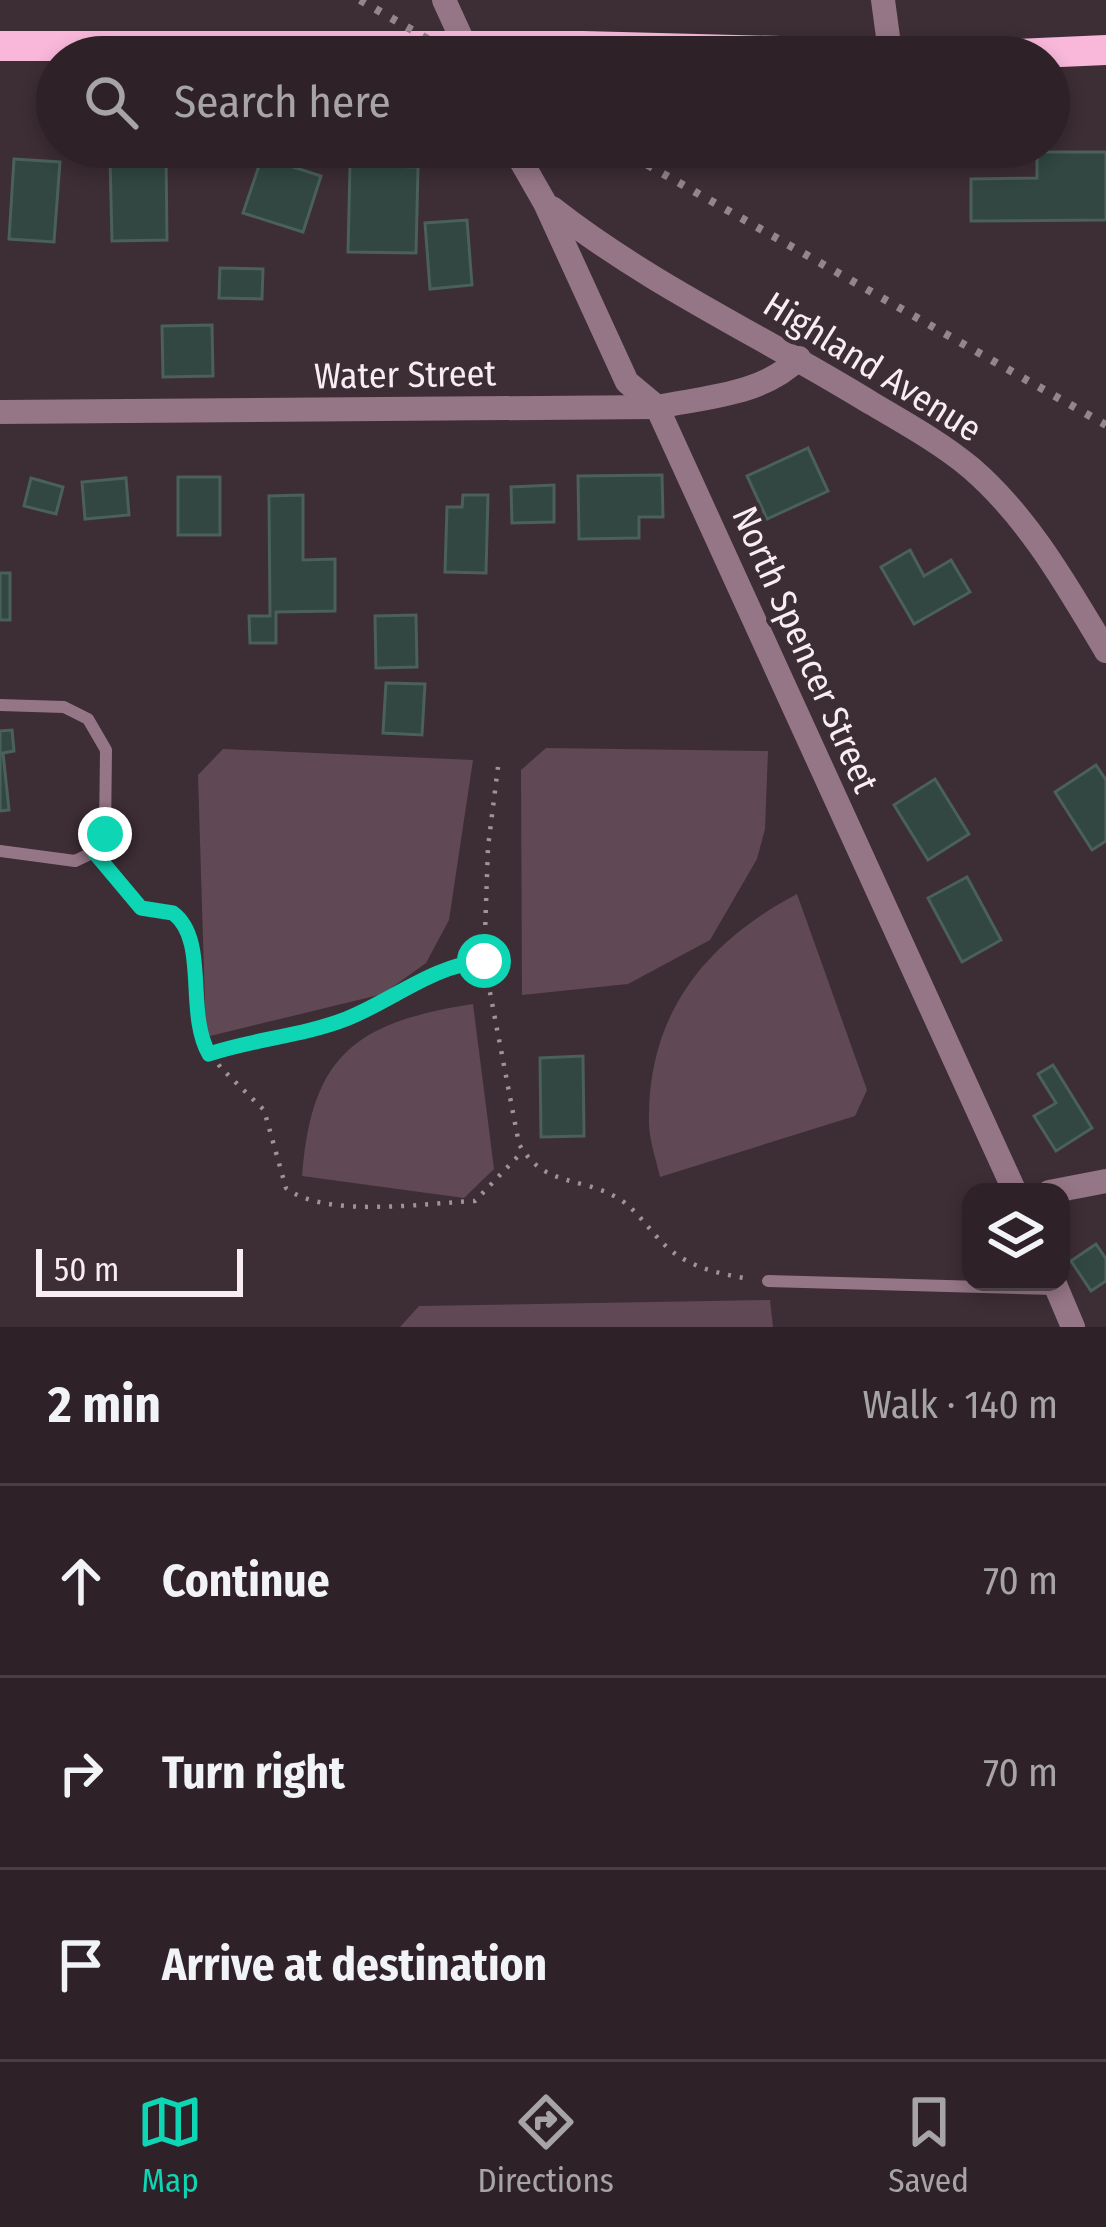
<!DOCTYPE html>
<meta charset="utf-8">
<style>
:root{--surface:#2e2228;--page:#3a2f34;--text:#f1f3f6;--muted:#a7a4a8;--line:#493f45;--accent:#0ed5b4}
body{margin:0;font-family:"Fira Sans Condensed",sans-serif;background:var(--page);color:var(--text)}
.controls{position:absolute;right:36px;bottom:36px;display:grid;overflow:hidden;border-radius:24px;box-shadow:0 6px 18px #0003}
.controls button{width:108px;height:108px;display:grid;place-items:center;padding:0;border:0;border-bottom:3px solid var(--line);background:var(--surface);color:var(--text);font:60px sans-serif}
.scale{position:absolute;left:36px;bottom:30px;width:207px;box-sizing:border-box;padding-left:12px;border:6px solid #f8edf2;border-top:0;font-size:33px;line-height:42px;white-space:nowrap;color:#f8edf2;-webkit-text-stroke:9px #3d2d35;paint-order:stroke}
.stop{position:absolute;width:36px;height:36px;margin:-27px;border:9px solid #0ed5b4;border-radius:50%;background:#fff}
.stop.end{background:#0ed5b4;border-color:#fff;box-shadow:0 3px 12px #0008}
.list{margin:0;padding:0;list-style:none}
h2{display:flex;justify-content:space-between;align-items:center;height:156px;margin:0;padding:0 48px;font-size:51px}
h2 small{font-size:39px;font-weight:400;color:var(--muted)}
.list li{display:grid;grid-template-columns:78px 1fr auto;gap:36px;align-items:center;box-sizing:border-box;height:192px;padding:0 48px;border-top:3px solid var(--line)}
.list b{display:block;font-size:45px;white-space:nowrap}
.list em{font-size:39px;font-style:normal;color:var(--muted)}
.icon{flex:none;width:66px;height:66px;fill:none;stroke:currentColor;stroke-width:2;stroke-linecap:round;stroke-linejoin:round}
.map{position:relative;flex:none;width:1106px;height:1327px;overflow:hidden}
.search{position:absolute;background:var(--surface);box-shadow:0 6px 18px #0003;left:36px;right:36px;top:36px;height:132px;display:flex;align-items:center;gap:30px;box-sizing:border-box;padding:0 42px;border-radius:66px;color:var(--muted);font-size:45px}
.sheet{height:732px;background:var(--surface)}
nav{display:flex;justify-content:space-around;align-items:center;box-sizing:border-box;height:168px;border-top:3px solid var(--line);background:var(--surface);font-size:33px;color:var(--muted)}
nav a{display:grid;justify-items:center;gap:6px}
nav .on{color:var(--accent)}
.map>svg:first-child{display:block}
.green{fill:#604855}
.building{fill:#324742;stroke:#4a605a;stroke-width:3}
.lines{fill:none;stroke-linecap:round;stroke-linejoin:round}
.path{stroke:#9f9298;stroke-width:4.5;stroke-dasharray:3 9;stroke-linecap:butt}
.lane{stroke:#957686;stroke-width:12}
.street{stroke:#957686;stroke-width:24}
.primary{stroke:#f9b8da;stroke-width:30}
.rail{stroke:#92858b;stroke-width:8;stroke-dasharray:6 12;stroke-linecap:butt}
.route{stroke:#0ed5b4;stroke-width:15}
.labels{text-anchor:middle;stroke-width:9;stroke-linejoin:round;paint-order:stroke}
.street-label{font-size:36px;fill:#f8edf2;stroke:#3d2d35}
</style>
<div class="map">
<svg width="1106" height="1327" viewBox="0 0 1106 1327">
<rect width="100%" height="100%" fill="#3d2d35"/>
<!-- green -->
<g class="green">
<polygon points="546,748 768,751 765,829 757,859 710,940 628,984 522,995 521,770"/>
<polygon points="223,749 473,760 449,920 426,963 383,994 206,1037 198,775"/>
<path d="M797,894L867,1090L855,1116L660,1177C656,1159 649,1140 649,1122C647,1014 706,942 797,894Z"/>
<path d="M473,1004L494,1169L464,1198L302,1176C311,1055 356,1022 473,1004Z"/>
<polygon points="770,1300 773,1327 400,1327 419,1306"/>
</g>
<!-- building -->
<g class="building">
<polygon points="1037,152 1106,152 1106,220 971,221 971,179 1037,178"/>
<polygon points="166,155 167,240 112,241 110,157"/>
<polygon points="262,157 321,176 303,232 243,213"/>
<polygon points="14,159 60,162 54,242 9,239"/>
<polygon points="350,165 418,167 416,253 348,252"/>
<polygon points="467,220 472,285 430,289 425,223"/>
<polygon points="220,268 263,269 262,299 219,298"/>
<polygon points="212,325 213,376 163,377 162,326"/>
<polygon points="808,448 828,491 767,519 747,476"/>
<polygon points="662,475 663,517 639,517 639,538 579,539 578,476"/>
<rect x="178" y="477" width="42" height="58"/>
<polygon points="31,478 63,487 56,514 24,506"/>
<polygon points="126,478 129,515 85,519 82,482"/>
<polygon points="554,485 554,522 512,523 511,487"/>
<polygon points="303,495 303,560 335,559 335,611 276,612 276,643 250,643 249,616 270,616 269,496"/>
<polygon points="463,495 488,495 486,573 445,572 447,507 462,507"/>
<polygon points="910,550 924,576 951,560 970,592 914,624 881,567"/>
<rect x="0" y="573" width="10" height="47"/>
<polygon points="416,615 417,667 376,668 375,616"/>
<polygon points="386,683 425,684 422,735 383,733"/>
<polygon points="12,730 14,751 3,753 9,810 0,811 0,731"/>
<polygon points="1096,765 1106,780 1106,841 1092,850 1055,792"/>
<polygon points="935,779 969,834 928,860 894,805"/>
<polygon points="967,877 1001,940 962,962 928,898"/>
<polygon points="583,1056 584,1136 541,1137 540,1058"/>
<polygon points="1053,1065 1092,1128 1056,1151 1034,1116 1056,1103 1038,1074"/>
<polygon points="1096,1244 1106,1259 1106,1281 1091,1291 1071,1261"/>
</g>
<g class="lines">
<!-- path -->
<g class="path">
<path d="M106,866L141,907L173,912L183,920L192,938L199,1036L221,1068L264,1110L286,1188C326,1219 425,1203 475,1201L523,1151"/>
<polyline points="484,961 488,847 498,767"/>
<path d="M209,1054C254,1039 302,1037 346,1019C392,1001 433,965 484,961L519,1144C544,1187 578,1176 616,1197C634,1207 644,1223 657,1237C682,1266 714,1273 750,1279"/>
</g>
<!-- lane -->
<g class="lane">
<polyline points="0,705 64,707 88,719 106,750 105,834 94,852 75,861 0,851"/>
<polyline points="768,1281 1055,1289"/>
</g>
<!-- street -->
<g class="street">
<polyline points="444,0 470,57"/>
<polyline points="883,0 890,52"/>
<polyline points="513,147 545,203 627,382 657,407 1015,1192"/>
<path d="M552,208C650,285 766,338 871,403C905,423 941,443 971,468C1029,518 1067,586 1106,651"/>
<path d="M0,412L657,407C706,397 763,395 799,358"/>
<polyline points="1049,1192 1106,1181"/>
<polyline points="1054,1282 1073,1327"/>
</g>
<!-- primary -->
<polyline class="primary" points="0,46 583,46 972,56 1106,50"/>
<!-- rail -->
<g class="rail">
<polyline points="360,0 459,57"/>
<polyline points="616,147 1106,425"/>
</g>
</g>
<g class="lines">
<!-- route -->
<path class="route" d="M105,834L94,852L141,908L173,913C209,940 185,1012 209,1054C254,1039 302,1036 346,1019C392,1001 433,965 484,961"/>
</g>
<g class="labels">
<!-- street labels -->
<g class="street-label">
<text transform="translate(873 366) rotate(32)" y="13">Highland Avenue</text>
<text transform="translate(405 374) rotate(-1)" y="13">Water Street</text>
<text transform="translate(806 649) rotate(66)" y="13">North Spencer Street</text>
</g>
</g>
</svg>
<div class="controls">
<button><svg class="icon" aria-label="layers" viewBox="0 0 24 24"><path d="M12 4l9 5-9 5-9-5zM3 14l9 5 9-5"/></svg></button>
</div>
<div class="scale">50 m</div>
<div class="stop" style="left:484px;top:961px"></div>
<div class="stop end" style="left:105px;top:834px"></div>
<div class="search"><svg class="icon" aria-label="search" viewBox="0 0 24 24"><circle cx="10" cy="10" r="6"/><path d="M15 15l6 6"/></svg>Search here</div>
</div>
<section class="sheet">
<h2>2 min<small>Walk · 140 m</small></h2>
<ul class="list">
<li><svg class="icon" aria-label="ahead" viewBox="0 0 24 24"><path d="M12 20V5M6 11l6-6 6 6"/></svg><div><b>Continue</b></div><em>70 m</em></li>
<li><svg class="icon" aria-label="right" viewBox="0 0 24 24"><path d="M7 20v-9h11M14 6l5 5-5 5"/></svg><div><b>Turn right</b></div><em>70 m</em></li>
<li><svg class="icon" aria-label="arrive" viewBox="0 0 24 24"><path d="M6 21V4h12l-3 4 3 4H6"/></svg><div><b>Arrive at destination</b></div></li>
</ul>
</section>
<nav>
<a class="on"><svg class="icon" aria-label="map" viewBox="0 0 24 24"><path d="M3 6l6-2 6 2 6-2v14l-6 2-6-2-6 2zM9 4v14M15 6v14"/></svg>Map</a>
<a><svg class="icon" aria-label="directions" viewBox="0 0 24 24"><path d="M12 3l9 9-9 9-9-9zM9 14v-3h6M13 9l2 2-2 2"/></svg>Directions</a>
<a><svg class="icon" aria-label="saved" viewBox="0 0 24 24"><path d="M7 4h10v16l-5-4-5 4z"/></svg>Saved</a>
</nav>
